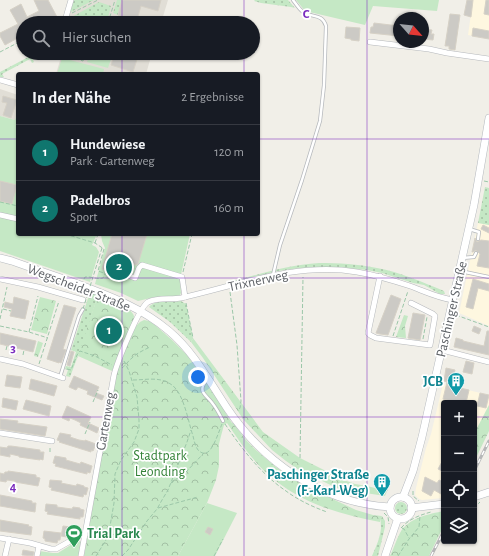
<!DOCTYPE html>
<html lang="de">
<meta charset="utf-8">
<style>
:root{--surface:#171b24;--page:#242831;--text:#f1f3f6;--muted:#9ea1a6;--line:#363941;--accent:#0f766e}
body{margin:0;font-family:"Alegreya Sans",sans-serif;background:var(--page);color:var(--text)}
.controls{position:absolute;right:12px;bottom:12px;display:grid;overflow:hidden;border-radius:4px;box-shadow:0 1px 3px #0004}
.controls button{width:36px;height:36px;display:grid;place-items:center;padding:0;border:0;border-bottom:1px solid var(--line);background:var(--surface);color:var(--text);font:20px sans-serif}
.compass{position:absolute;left:393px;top:12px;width:36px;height:36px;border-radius:50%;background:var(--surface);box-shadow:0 1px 3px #0004;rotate:117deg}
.you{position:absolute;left:198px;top:377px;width:14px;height:14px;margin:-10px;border:3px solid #fff;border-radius:50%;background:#1a73e8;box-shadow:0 0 0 6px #1a73e833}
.badge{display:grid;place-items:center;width:26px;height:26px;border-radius:50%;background:var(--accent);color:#fff;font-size:13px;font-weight:700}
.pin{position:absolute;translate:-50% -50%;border:2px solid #fff;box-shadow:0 1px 4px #0006}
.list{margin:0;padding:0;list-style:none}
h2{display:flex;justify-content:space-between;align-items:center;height:52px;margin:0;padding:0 16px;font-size:17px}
h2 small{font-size:13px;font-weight:400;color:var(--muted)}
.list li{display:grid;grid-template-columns:26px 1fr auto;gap:12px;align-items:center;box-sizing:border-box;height:56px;padding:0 16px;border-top:1px solid var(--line)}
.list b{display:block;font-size:15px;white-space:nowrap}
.list p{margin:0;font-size:13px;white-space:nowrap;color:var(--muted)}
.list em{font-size:13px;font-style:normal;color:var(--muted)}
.icon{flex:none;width:22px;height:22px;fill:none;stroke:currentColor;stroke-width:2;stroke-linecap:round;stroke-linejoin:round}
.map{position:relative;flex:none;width:489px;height:556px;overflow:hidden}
.search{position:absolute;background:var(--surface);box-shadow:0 1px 3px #0004;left:16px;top:16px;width:244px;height:44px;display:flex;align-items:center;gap:10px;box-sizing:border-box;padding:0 14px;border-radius:22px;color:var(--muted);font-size:15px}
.panel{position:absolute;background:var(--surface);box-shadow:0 1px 3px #0004;left:16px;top:72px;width:244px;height:164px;border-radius:4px}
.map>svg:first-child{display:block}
.commercial{fill:#fef7e0}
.education{fill:#e1ded6}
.grass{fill:url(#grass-dots)}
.forest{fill:url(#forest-crowns)}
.garden{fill:#c5e8c5}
.building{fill:#cccac5;stroke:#d6d1c6}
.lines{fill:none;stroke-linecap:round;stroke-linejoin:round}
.lane-casing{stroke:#b5b8bc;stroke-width:4}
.street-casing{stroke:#b5b8bc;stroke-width:6}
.secondary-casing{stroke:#b6babf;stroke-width:8}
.path{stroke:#9cc7a9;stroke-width:1;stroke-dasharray:4 2;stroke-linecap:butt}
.lane{stroke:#fff;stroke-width:2.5}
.street{stroke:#fff;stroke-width:5}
.secondary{stroke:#fff;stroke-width:7}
.rail-casing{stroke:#b6b7b8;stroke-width:3}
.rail{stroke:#fff;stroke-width:1.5;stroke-dasharray:4.5;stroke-linecap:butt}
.path-bridge{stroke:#9cc7a9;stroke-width:1;stroke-dasharray:4 2;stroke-linecap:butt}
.grid{fill:none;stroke:#7b2cbf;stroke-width:1;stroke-opacity:0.55}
.labels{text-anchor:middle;stroke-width:3.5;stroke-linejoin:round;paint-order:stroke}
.street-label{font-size:14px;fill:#5f6368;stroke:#fff}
.culture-label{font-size:14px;font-weight:bold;fill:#0d838f;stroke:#fff;text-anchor:end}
.park-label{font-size:14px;fill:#348238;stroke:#fff}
.leisure-label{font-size:14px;font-weight:bold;fill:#27864d;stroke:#fff;text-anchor:start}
.grid-label{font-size:13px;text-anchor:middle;font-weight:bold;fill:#7b2cbf;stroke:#fff;stroke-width:3.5;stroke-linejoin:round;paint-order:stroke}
</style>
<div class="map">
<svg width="489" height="556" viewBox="0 0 489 556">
<defs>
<pattern id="grass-dots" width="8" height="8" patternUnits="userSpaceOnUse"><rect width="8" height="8" fill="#c5e8c5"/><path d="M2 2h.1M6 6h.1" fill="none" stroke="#a3c0a4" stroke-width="1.8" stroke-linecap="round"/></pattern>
<pattern id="forest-crowns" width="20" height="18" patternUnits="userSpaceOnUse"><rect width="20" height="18" fill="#c5e8c5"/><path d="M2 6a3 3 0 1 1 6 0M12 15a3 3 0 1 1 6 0" fill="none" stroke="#a3c0a4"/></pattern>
</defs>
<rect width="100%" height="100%" fill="#f1efe8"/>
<!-- commercial -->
<g class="commercial">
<polygon points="473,0 489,0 489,39 468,35"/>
<polygon points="478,223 489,225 489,326 459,313"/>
<polygon points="443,384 489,395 489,405 474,434 474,403 444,403 444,495 443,498 422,500 419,499 415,495 416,488 426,448 431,434"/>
</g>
<!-- education -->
<g class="education">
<polygon points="74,0 168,0 161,23 66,23"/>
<polygon points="58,53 152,53 146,74 56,74 61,57 57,55"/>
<polygon points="0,89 18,95 18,111 15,120 0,116"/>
</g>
<!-- grass -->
<g class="grass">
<polygon points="74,0 94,0 69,13"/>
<polygon points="117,0 122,0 118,15 113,13"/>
<polygon points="255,0 288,0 295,8 291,7 261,3 254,1"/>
<polygon points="99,2 111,6 107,22 105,23 66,23 68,19"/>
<polygon points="36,53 42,53 32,58 34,62 32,63 30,59 2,74 4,77 0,77 0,72"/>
<polygon points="485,187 489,188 489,225 478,223"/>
<path d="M319,263C338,263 358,264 377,268C400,272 422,282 444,291L445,294H440L424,285L413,283L382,273L367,270L336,267L300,268L278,271L224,284C256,275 286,265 319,263Z"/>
<polygon points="90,292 98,295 84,340 70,377 66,376 68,370 65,369 66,366 71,367 76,352 71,350"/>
<path d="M181,301L186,304L193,338L191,342L170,322L149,307C155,299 172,302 181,301Z"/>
<circle cx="401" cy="508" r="6"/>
<path d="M382,516L385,521V527L378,556H372C376,547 380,538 381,528C381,523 380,521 382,516Z"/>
</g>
<!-- forest -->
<g class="forest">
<path d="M98,295C106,298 132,307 134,316C134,319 133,322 132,325L112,371L78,356Z"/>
<polygon points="40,297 56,301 47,334 31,330"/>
<polygon points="404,315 408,316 405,326 406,338 396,337"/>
<path d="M144,320L149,321L155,325L172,340L188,356L225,410V412L232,423H233L246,440L256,450L276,467L295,480L307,487L356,510L373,515L382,516L380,522C343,515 306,505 276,481C256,466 241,444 227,423L224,425L221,436L219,444V466L216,480L207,503L178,556H84L116,371L136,326L140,322Z"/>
<polygon points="193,338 263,432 300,458 344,480 355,484 367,486 379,489 388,489 385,496 339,489 299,470 286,461 272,450 243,419 203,358 191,342"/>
<polygon points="38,341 43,343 38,357 34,356"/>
<polygon points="489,405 489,431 474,462 474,434"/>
<path d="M444,511V525L429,556H390C394,548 396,540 400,533C408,518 429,514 444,511Z"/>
</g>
<!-- garden -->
<g class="garden">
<polygon points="296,0 439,0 437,11 373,6 365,25 305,11"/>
<polygon points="90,53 113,53 108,68 87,62"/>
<polygon points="62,58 104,69 103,74 57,74"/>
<polygon points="18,111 18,234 92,234 96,236 94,241 92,245 96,247 99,252 90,282 0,251 0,116 15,120"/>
<polygon points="101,234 190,234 180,279 181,293 180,295 179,296 155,297 138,301 121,293 95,284 105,248 102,241"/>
<polygon points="207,503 237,513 215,556 178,556"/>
<polygon points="77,541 79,541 82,542 80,556 38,556 39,551 53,553 58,553"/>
</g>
<!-- building -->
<g class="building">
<polygon points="34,0 48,0 57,17 46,23 23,23 23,35 5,45 0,36 0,33 18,24 10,10 21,4 27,17 39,11"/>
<polygon points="122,0 161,0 158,11 141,6 136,23 118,23 120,16 118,15"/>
<polygon points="467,0 473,0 471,17 464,15"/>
<polygon points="486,0 489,0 489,15 484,14"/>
<polygon points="450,14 460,15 455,50 449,49 449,46 445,46"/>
<polygon points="374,23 399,26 399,36 370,33 371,27 373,27"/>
<polygon points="346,27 360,28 359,41 351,40 351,39 345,38"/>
<polygon points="473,28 489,31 489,39 472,36"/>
<polygon points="423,29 432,30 431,34 434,34 433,40 423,39"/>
<polygon points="66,53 77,53 84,55 82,59 66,54"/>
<polygon points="115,53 139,53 133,72 111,65"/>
<polygon points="3,96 17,100 11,118 3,115 7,103 2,102"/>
<polygon points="0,181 17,185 12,204 0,201"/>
<polygon points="483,225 489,228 489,233 481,229"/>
<polygon points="112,234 147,234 138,264 136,265 129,263 127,271 124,272 123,275 102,269"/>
<polygon points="475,238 477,242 481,240 489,241 489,268 477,266 480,254 476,250 473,252 472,252"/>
<polygon points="473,279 489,284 489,291 478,288 473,309 466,307"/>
<polygon points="391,295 401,299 388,335 380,334 376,333"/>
<polygon points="14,297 29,301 25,319 10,316 12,309 4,307 5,302 13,304"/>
<polygon points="64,305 76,308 63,349 66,350 61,363 59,362 59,363 47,359"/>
<polygon points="413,313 425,315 420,340 408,338"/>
<polygon points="474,326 481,329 479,334 472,331"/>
<polygon points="487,331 489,331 489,355 454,347 456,338 463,340 463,341 484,346"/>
<polygon points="0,333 36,341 33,352 0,344"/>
<polygon points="71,351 74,352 70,366 67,365"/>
<polygon points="466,361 474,363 472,374 463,372"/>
<polygon points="446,368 455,370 451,386 469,390 466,403 459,403 443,399 447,382 444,381"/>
<polygon points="7,375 22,377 20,388 5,386"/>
<polygon points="74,376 99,387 96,393 104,396 102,400 87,394 88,391 78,387 76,390 69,387"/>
<polygon points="31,379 57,386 54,396 29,389"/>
<polygon points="480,393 489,395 486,408 477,406"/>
<polygon points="3,398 18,401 16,410 2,407"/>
<polygon points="26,400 51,406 49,416 23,409"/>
<polygon points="67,406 91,417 88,423 99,428 97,433 80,425 81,423 75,420 70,418 69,421 62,418"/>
<polygon points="0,419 18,421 17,423 47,427 45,436 0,429"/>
<polygon points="60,433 71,435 70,437 79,440 85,441 85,440 96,444 93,451 91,450 91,452 59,442 60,441 57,440"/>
<polygon points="8,446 11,446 40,450 40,452 44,452 43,460 40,459 40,460 19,457 19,456 10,454 10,457 0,455 0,447 7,448"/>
<polygon points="55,456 66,458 66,460 80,464 81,462 92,466 90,473 87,472 87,474 55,466 56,464 53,463"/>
<polygon points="444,458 444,472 438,469"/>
<polygon points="8,471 36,475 36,477 40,478 38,486 15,482 15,481 7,480 6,482 0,481 0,473 4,474 5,472 8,472"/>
<polygon points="425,477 437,483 439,480 444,482 444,489 441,494 434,490 431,496 422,491"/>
<polygon points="50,480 62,481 61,483 76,486 77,484 84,486 84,487 88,488 86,495 84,494 83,497 51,490 52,488 49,487"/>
<polygon points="0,495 32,501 32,503 36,503 35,512 0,506"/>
<polygon points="46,504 57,505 57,507 72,509 73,507 80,508 80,509 84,510 83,517 80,517 80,519 47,514 48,512 45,511"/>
<polygon points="0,520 29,525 28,526 32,527 31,535 0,531"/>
<polygon points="63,526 71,527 70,534 68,533 67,537 61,536"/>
<polygon points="208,527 213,529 210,535 205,532"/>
<polygon points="44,531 61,533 60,540 58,540 57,543 45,541 45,539 43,538"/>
<polygon points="23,550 34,552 33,556 22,555"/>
</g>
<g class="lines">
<defs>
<g id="lane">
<polyline points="469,229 479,232 478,239"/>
<polyline points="462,258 474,257 476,253"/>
<polyline points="460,271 489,277"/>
<path d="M273,275L280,245L302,180L320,121L324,85L326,26C322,13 312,18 303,12C299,9 296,4 293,0"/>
<polyline points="60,377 79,316 83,309"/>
<path d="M207,380C196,392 207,395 213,404C217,409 220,415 223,421"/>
</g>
<g id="street">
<polyline points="66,17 71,0"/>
<polyline points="370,42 429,49 447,53 489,59"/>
<polyline points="0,80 18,85"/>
<polyline points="0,215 18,219"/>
<polyline points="127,275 135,278 139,268 142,265 182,277 185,297"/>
<polyline points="380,276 368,333 370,335 376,338 430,345 435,316 433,314 411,303"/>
<polyline points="0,279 38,287 83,300"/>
<polyline points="442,350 489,362"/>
<polyline points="0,359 23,364 63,378"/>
<polyline points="0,433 52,441"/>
<polyline points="0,538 30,543 51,549 56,549 81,535 85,535"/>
<polyline points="5,556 9,539"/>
<polyline points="37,556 39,546"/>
<path d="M81,556L114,375C117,363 139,307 148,302C158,297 171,300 181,298C239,285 296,262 357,272C375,275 392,280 410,286C424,291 438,298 453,300"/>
</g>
<g id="secondary">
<path d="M0,258L12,261C34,269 56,276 78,284C110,296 142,308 169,331C194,352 209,381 227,408C264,463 322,503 390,507"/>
<polyline points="403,497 413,471 422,437 474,205 489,118"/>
<polyline points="474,497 489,492"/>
<circle cx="401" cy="508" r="11"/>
<polyline points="411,508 444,504"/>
<polyline points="385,556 398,518"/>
</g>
</defs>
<!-- lane casing -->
<use href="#lane" class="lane-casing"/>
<!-- street casing -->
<use href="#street" class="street-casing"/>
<!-- secondary casing -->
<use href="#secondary" class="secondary-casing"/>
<!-- path -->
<g class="path">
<polyline points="72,13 98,0"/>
<polyline points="54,23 61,20"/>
<polyline points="108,23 115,0"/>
<polyline points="0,52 23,40"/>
<polyline points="58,53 83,61 85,53"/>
<polyline points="484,181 489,182"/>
<polyline points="0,202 18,206"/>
<polyline points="65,234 95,243 104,249 98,271 124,280"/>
<polyline points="95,243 98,234"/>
<polyline points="183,272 192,234"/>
<polyline points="108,274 109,273 112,274 113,272"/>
<polyline points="112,274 123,278"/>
<path d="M84,279L85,277C92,276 97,280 103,278L105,274"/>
<polyline points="230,292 237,345 241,401 240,408 238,411"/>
<polyline points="186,303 193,338"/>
<polyline points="3,309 11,311"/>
<polyline points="456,315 489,327"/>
<polyline points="0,319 7,287"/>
<polyline points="0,326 29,332 48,338"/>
<polyline points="29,332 38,296"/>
<polyline points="393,336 408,291"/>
<polyline points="423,339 427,317"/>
<polyline points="6,350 7,346"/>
<polyline points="23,355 24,350"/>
<polyline points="39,364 59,301"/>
<path d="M122,368C126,365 128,361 132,358C137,353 144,350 150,347"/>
<polyline points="67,369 71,370 77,355 80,351 95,356 112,365"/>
<path d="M133,380C146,380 160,376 172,385C184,394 188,421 193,436C194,440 195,446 198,450C200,452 203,454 206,453C213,451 219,431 222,424"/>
<polyline points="93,402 98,390"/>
<path d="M225,424C242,449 261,474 286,491C298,500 313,507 327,512"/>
<polyline points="85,434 90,422"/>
<polyline points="50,452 50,448"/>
<polyline points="300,458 303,277"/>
<polyline points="171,483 186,472 203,454"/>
<polyline points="413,491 413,496 419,501"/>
<polyline points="158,508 198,497"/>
<polyline points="474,508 480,502"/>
<polyline points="384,513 388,517 389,524"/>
<path d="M401,528C409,519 420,515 431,512"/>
<polyline points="402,528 404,529 409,538"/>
<polyline points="96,556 106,540 109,532 114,503 115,474 121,460 134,442 139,429 139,420 137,397 129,371 124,361"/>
<polyline points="122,556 128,550 147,521 157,509 162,500 168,490 187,442 191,430"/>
<polyline points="214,556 223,539"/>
<polyline points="398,556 409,539 419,527 420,516"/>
</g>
<!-- lane -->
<use href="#lane" class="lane"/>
<!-- street -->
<use href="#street" class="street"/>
<!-- secondary -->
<use href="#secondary" class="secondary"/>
<defs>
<g id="rail">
<polyline points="474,471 489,441"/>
<polyline points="431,556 444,531"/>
</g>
</defs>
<!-- rail casing -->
<use href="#rail" class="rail-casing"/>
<!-- rail -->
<use href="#rail" class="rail"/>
<!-- path-bridge -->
<polyline class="path-bridge" points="83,309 102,248"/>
</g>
<!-- grid -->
<path class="grid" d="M122,0V23M244,0V23M367,0V556M122,53V74M244,53V74M0,139H18M258,139H489M122,234V556M244,234V556M0,278H489M0,417H444M474,417H489"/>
<!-- icons -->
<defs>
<symbol id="building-pin" viewBox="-11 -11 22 30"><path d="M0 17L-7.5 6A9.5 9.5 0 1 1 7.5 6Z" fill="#0f9aa8" stroke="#fff"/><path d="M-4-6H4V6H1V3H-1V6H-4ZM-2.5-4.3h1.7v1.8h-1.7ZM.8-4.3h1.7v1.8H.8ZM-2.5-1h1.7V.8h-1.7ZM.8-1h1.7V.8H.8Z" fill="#fff"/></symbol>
<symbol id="stadium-pin" viewBox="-11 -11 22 30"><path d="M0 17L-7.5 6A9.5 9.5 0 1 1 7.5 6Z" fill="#2e9e5b" stroke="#fff"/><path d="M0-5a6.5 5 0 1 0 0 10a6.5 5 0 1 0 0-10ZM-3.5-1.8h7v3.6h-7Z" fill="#fff"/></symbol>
</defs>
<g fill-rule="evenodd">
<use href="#building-pin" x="446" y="371" width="20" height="27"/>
<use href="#building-pin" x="372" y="472" width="20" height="27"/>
<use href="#stadium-pin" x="64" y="523" width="20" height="27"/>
</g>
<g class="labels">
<!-- street labels -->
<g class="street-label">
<text transform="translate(258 280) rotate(-12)" y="5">Trixnerweg</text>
<text transform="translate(79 287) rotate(21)" y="5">Wegscheider Straße</text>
<text transform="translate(451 309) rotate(-77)" y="5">Paschinger Straße</text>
<text transform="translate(105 421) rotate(-80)" y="5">Gartenweg</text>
</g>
<!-- culture labels -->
<g class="culture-label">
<text x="443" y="386">JCB</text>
<text x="369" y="479">Paschinger Straße<tspan x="369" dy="16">(F.-Karl-Weg)</tspan></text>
</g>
<!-- park labels -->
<g class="park-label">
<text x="160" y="460">Stadtpark<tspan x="160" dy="16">Leonding</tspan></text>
</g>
<!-- leisure labels -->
<g class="leisure-label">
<text x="87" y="538">Trial Park</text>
</g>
</g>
<g class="grid-label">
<text x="306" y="18">C</text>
<text x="13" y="352">3</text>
<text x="13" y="491">4</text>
</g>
</svg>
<div class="controls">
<button>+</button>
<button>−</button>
<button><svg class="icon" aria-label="locate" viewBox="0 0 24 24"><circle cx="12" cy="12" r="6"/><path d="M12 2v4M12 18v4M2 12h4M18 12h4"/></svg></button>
<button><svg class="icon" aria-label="layers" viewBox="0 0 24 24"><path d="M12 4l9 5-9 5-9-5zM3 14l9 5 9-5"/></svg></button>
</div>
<svg class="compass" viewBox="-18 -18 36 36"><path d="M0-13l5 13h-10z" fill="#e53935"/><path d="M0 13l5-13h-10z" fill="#9ea1a6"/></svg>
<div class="you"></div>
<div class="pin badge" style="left:109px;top:331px">1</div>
<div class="pin badge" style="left:119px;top:267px">2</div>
<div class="search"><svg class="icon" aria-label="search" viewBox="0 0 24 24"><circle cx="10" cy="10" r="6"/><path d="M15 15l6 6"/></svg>Hier suchen</div>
<section class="panel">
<h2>In der Nähe<small>2 Ergebnisse</small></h2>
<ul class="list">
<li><span class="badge">1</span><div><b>Hundewiese</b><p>Park · Gartenweg</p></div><em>120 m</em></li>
<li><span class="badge">2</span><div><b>Padelbros</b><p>Sport</p></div><em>160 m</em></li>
</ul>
</section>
</div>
